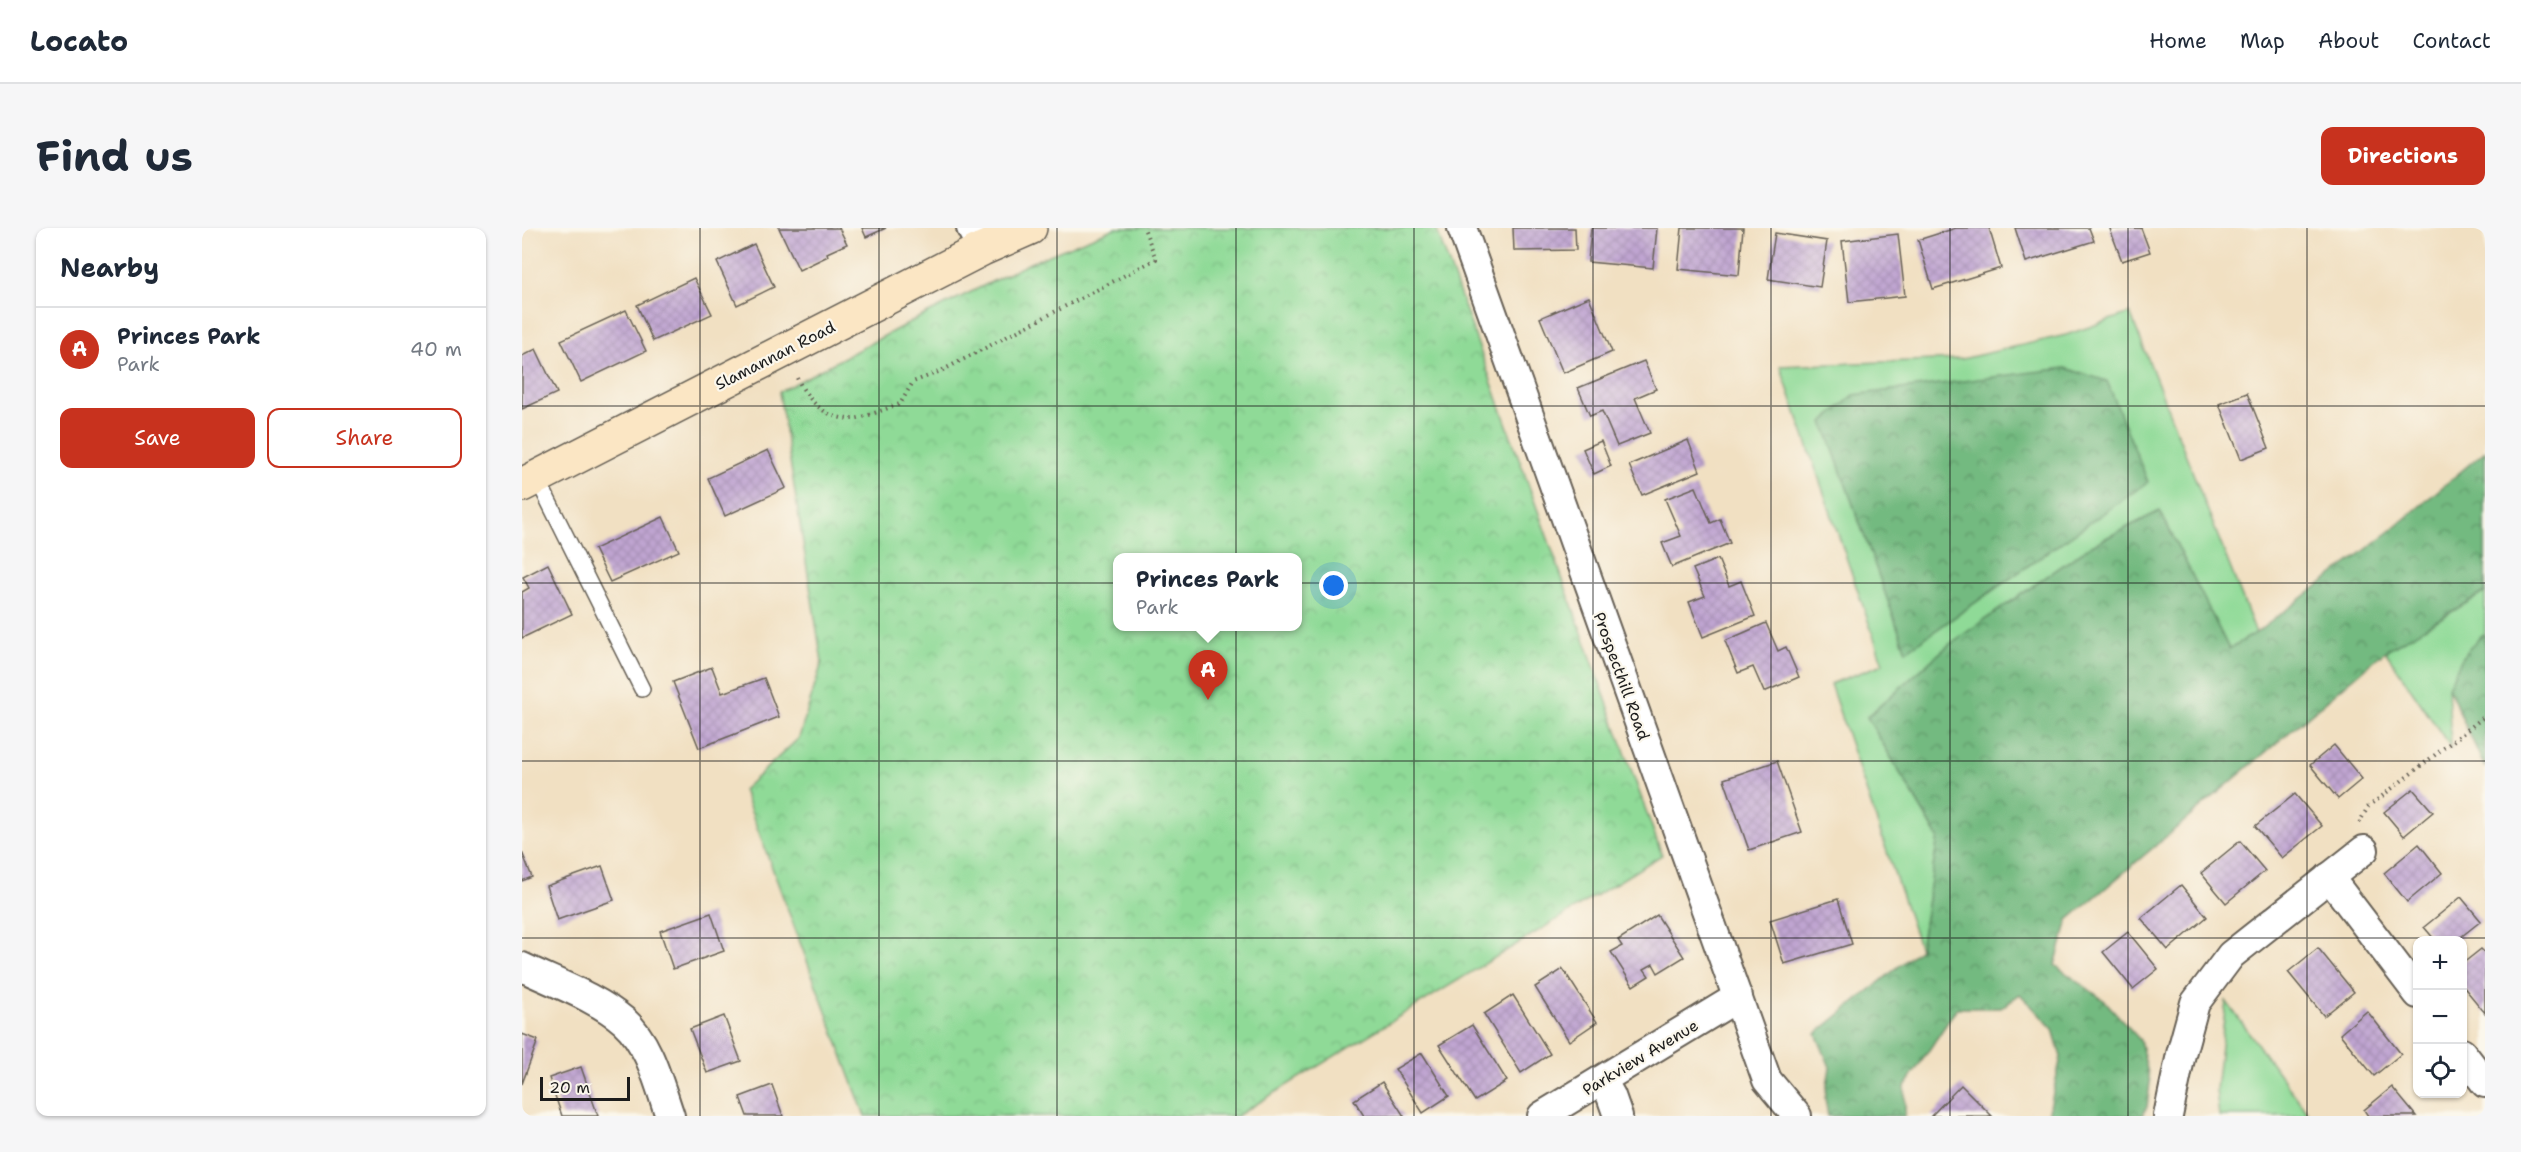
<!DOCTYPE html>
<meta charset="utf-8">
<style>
:root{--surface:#fff;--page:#f6f6f7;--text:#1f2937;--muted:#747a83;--line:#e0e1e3;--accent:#c8321e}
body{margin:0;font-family:"Shantell Sans",sans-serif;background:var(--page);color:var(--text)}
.controls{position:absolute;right:18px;bottom:18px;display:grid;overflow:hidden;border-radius:12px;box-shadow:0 2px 4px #0004}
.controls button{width:54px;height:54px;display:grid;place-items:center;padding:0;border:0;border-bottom:2px solid var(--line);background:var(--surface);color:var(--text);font:30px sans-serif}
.scale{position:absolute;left:18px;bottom:15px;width:90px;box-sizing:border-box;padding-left:6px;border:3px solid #1c1c1c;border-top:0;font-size:16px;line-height:21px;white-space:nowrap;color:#1c1c1c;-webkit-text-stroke:4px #fbf7ec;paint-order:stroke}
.you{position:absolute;left:812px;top:358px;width:21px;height:21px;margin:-15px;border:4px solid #fff;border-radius:50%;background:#1a73e8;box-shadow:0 0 0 9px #1a73e833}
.badge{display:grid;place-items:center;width:39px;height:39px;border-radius:50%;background:var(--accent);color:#fff;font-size:20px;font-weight:700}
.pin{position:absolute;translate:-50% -50px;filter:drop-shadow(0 2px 3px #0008)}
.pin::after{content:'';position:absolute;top:32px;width:21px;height:18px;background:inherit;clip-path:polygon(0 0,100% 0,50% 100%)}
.popup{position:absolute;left:591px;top:325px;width:189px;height:78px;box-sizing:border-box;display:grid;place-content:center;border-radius:12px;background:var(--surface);filter:drop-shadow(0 2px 4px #0005);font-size:20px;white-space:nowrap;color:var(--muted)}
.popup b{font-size:22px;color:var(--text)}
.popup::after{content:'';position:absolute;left:50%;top:100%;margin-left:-12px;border:12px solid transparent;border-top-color:var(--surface)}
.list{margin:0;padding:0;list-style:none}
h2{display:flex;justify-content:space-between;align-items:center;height:78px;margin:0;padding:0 24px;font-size:26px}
h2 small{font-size:20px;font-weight:400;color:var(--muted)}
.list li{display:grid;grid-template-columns:39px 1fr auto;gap:18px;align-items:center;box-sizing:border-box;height:84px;padding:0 24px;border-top:2px solid var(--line)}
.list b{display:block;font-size:22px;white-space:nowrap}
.list p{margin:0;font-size:20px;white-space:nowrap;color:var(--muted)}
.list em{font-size:20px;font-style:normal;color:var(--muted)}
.actions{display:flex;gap:12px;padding:18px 24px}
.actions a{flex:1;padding:14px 0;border:2px solid var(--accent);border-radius:12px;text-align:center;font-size:21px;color:var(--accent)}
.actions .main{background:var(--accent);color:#fff}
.icon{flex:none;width:33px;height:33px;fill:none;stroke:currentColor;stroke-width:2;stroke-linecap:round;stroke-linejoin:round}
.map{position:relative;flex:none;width:1963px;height:888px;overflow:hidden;border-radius:12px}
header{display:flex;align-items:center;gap:36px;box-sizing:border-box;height:84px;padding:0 30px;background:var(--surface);border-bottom:2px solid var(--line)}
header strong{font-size:28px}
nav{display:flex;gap:33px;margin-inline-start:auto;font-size:21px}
.intro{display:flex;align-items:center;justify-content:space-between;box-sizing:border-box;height:144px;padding:0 36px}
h1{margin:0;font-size:42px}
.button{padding:15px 27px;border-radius:12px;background:var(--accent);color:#fff;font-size:21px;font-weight:700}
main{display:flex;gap:36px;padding:0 36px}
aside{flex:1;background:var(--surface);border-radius:12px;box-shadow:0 2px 4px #0004}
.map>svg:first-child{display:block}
.green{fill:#8fda97;stroke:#567b5a;stroke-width:1.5}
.forest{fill:url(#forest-crowns);stroke:#486b4e;stroke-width:1.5}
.park{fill:url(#park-crowns);stroke:#567b5a;stroke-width:1.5;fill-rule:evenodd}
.building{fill:url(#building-cross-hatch)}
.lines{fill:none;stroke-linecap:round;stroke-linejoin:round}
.lane-casing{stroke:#676156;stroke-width:18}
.street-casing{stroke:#676156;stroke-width:32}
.secondary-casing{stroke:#676156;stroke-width:36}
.path{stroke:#676156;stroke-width:4;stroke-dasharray:1.5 4.5;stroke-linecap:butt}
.lane{stroke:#fff;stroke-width:15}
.street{stroke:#fff;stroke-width:28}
.secondary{stroke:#fbe6c4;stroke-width:33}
.grid{fill:none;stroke:#1c1c1c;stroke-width:1.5;stroke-opacity:0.55}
.labels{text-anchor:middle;stroke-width:4.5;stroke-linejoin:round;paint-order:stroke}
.street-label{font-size:16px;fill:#1c1c1c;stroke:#fbf7ec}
</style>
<header>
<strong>Locato</strong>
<nav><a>Home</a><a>Map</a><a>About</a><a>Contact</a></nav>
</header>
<div class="intro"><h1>Find us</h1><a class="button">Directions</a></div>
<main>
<aside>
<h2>Nearby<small></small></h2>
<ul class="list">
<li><span class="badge">A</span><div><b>Princes Park</b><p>Park</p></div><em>40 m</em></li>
</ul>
<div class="actions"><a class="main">Save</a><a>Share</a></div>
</aside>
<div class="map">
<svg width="1963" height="888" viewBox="0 0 1963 888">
<defs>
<pattern id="forest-crowns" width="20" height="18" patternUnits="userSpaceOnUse" patternTransform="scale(1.5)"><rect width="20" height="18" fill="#73ba80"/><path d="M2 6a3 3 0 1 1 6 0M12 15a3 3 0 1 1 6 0" fill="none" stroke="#5e9668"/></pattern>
<pattern id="park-crowns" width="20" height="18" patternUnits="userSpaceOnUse" patternTransform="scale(1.5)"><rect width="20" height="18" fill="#8fda97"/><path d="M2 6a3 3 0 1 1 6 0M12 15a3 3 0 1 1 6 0" fill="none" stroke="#7bba82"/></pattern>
<pattern id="building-cross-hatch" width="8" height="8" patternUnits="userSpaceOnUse" patternTransform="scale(1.5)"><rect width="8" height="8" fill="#c0a5d1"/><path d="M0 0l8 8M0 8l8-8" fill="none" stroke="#a48db3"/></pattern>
</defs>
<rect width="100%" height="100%" fill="#fbf7ec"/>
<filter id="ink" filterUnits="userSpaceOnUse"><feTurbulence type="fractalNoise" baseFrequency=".0167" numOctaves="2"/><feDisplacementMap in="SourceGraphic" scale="12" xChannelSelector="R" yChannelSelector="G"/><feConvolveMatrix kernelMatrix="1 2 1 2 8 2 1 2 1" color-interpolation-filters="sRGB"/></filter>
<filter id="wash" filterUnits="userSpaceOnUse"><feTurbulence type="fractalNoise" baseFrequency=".008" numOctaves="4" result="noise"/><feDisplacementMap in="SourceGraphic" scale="24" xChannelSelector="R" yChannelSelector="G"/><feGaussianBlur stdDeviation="1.35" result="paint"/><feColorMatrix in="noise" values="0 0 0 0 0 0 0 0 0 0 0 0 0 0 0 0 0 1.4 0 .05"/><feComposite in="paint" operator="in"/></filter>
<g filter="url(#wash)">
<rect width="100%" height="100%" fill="#f1e0c2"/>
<!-- green -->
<g class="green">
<polygon points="1608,85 1734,405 1707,421 1638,283 1570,317 1428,416 1345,489 1416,609 1398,721 1308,456 1361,436 1258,138 1440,131 1544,107"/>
<polygon points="1963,364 1963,407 1958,408 1926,459 1929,520 1863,423"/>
<polygon points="1704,773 1788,888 1697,888 1694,862"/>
</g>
<!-- forest -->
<g class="forest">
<polygon points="1543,140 1585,153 1626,254 1384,423 1301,194 1332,167"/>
<polygon points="1963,223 1963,364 1863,423 1546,692 1533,737 1583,773 1618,812 1628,854 1625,879 1620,888 1526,888 1539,829 1531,801 1498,766 1479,780 1435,780 1383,858 1383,888 1306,888 1303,870 1308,839 1294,806 1398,721 1416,609 1345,489 1428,416 1570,317 1638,283 1707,421 1734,405 1867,304"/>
<polygon points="1963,407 1963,540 1926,459 1941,428 1958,408"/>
</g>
<!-- park -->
<path class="park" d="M593,0H914L1140,627L715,888H343L221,562L277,510L300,434L257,164L394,91L508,35ZM596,330H776V398H596Z"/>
<g id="blocks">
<!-- building -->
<g class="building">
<polygon points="257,0 317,0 325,16 305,25 306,28 277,42"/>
<polygon points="340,0 364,0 344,9"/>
<polygon points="991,0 1053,0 1054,22 992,23"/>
<polygon points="1069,0 1135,0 1131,40 1066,34"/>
<polygon points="1160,0 1221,0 1217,47 1156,41"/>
<polygon points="1434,0 1467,0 1479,40 1411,61 1396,12"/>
<polygon points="1493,0 1567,0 1572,13 1504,34"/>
<polygon points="1619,0 1628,24 1600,33 1588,1"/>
<polygon points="1253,5 1305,13 1298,59 1246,51"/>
<polygon points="1376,6 1383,68 1327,74 1320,13"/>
<polygon points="232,16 252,59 215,77 195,34"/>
<polygon points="172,50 190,86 131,113 115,77"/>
<polygon points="1067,69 1090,124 1041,145 1018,90"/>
<polygon points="104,82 124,123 59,154 39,112"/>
<polygon points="14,121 35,165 0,181 0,128"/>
<polygon points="1122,133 1134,161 1113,170 1128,205 1095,218 1080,183 1068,188 1056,160"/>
<polygon points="1725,165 1747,220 1719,231 1697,176"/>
<polygon points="1166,212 1178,243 1120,267 1107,237"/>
<polygon points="1079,213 1089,238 1072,246 1061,221"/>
<polygon points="246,222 264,260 203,288 186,250"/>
<polygon points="1174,259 1189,295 1198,291 1208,315 1150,339 1140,315 1159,308 1143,271"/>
<polygon points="141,289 157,323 88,354 72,321"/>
<polygon points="1196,331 1207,358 1219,353 1233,388 1181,409 1167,374 1183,368 1171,341"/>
<polygon points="26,336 50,386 0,410 0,364 7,360 1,349"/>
<polygon points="1244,395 1256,423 1264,419 1277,449 1242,464 1231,439 1216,445 1203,413"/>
<polygon points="190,439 200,465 242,450 257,489 177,520 151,454"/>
<polygon points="1812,517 1840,551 1816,571 1788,537"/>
<polygon points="1255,533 1280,604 1227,622 1202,551"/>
<polygon points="1891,561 1911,584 1882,608 1862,584"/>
<polygon points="1773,566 1800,598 1760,630 1733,598"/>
<polygon points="1718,613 1743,643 1704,675 1679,645"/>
<polygon points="1897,616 1920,645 1885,674 1862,645"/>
<polygon points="0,624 10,649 0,653"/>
<polygon points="80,638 92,672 35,692 24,658"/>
<polygon points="1659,657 1685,689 1646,722 1619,690"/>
<polygon points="1939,669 1959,693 1935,712 1913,712 1902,699"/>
<polygon points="1316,671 1330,716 1262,736 1248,692"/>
<polygon points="189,685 202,723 151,741 138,703"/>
<polygon points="1135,687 1162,729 1136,745 1131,736 1122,741 1127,748 1111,758 1089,724 1100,718 1096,712"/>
<polygon points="1606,704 1636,741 1611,761 1581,724"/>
<polygon points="1796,720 1832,764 1802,788 1766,744"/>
<polygon points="1959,721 1963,725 1963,785 1940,757 1940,736"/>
<polygon points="1041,741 1075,794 1047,813 1013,759"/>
<polygon points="991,767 1028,826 999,845 962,786"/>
<polygon points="1845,783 1879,826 1852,848 1818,806"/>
<polygon points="202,788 219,833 185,845 168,801"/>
<polygon points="950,797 985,853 953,873 917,817"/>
<polygon points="0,806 16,812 0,856"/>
<polygon points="900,825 927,868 901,885 873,841"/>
<polygon points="59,839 76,888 40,888 27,850"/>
<polygon points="860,854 882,888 842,888 832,872"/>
<polygon points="250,857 261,888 225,888 218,869"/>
<polygon points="1439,857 1470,888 1409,888"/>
<polygon points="1870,859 1894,888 1846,888 1842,882"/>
</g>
</g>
</g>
<g filter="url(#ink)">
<use href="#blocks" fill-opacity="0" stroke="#676156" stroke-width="1.5"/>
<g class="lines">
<defs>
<polyline id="lane" points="15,250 120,461"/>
<g id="street">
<polyline points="449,0 460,21"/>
<polyline points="940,0 1245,852 1275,888"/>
<polyline points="1807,649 1896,766"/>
<path d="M0,739C33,755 74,769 102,793C128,816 137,857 148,888"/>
<polyline points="1940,825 1963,855"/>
<polyline points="1080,852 1089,868 1096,888"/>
<polyline points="1020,888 1216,769"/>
<polyline points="1646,888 1659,826 1673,775 1709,727 1842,622"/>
</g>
<polyline id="secondary" points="0,257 460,21 508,0"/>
</defs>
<!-- lane casing -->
<use href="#lane" class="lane-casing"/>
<!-- street casing -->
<use href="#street" class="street-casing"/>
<!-- secondary casing -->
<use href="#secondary" class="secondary-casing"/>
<!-- path -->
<g class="path">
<path d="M275,150C285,171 302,190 328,191C341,191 364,180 378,176L391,154L419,143L634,31L622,0"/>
<polyline points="1837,595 1846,579 1963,488"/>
</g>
<!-- lane -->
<use href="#lane" class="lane"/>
<!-- street -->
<use href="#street" class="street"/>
<!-- secondary -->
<use href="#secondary" class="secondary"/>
</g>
</g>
<!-- grid -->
<path class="grid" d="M178,0V888M357,0V888M535,0V888M714,0V888M892,0V888M1071,0V888M1249,0V888M1428,0V888M1606,0V888M1785,0V888M0,178H1963M0,355H1963M0,533H1963M0,710H1963"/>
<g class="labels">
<!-- street labels -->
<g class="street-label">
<text transform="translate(253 127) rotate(-27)" y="6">Slamannan Road</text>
<text transform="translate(1100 448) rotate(70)" y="6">Prospecthill Road</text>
<text transform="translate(1118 829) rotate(-31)" y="6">Parkview Avenue</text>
</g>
</g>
</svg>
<div class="controls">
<button>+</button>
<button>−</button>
<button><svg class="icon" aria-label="locate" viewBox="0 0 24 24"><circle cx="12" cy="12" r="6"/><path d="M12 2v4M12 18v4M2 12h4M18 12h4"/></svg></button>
</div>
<div class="scale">20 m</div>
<div class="you"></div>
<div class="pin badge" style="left:686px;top:472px">A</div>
<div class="popup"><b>Princes Park</b>Park</div>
</div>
</main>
